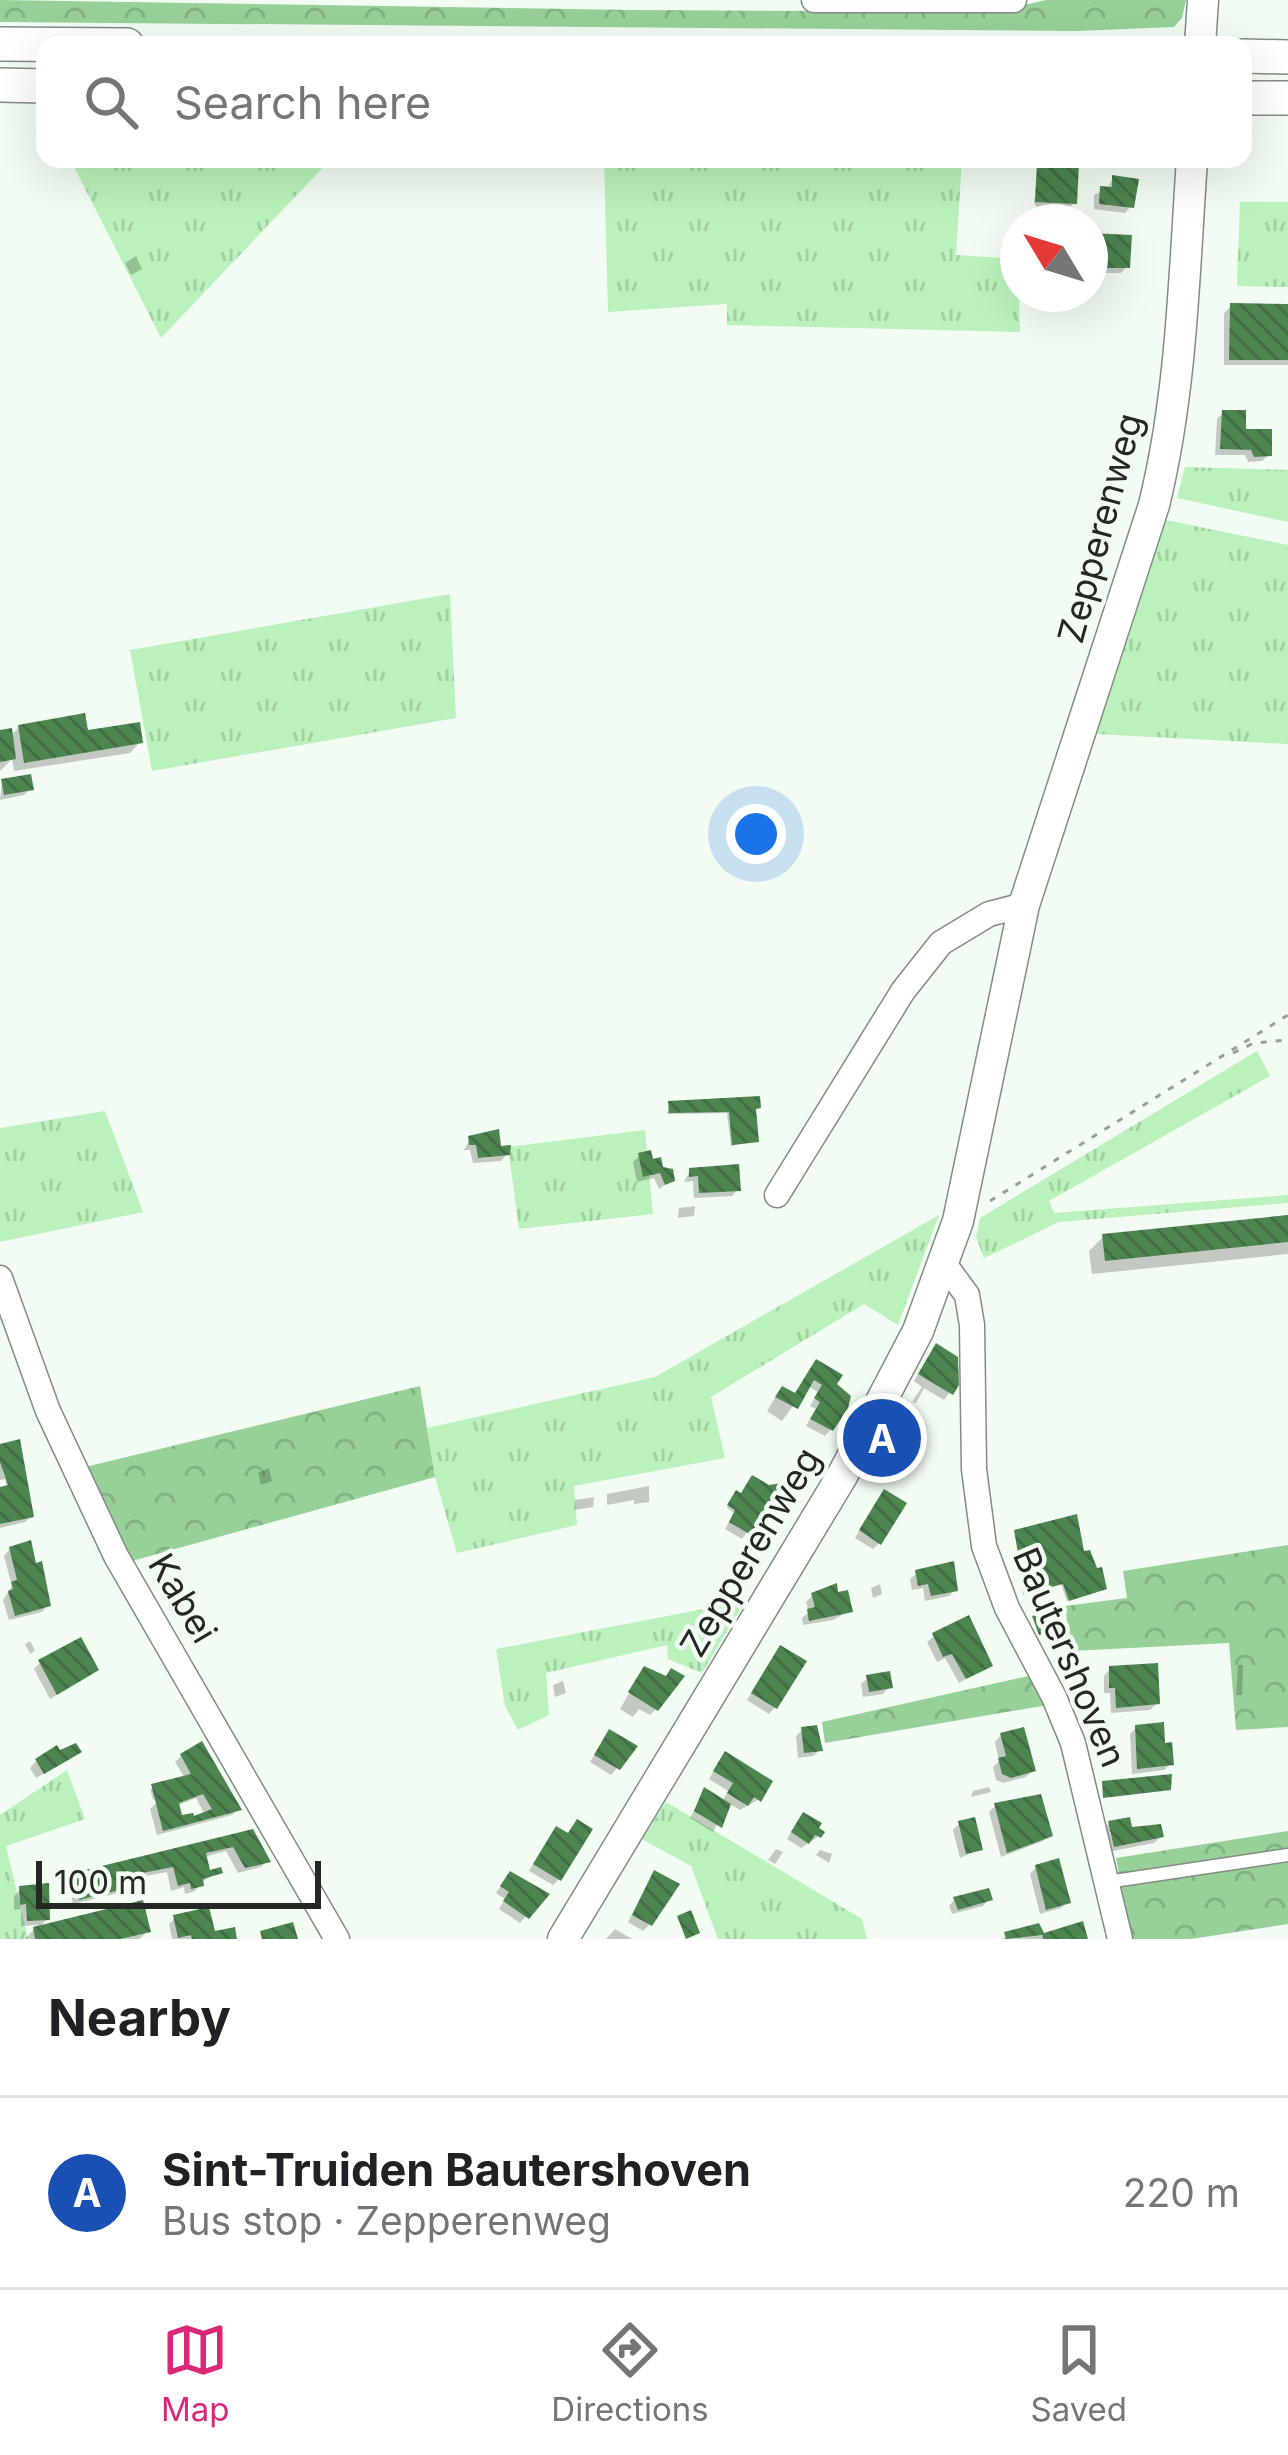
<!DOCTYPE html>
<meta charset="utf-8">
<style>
:root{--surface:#fff;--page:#f6f6f6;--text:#202124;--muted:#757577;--line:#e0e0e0;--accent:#db2777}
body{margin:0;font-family:Inter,sans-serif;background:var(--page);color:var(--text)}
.compass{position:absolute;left:1000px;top:204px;width:108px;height:108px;border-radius:50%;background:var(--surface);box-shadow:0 12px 48px #0002;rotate:308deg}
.scale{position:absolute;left:36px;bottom:30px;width:285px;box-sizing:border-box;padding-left:12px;border:6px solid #242724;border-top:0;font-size:33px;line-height:42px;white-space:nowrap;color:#242724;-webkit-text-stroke:9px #f2fcf2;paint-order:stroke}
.you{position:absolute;left:756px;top:834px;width:42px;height:42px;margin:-30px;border:9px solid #fff;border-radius:50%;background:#1a73e8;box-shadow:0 0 0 18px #1a73e833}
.badge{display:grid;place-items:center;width:78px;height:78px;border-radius:50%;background:var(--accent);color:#fff;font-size:39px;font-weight:700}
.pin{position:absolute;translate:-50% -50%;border:6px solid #fff;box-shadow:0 3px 12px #0006}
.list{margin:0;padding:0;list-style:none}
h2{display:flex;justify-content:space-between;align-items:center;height:156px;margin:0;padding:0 48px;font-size:51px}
h2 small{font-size:39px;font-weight:400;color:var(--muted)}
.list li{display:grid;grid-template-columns:78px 1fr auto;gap:36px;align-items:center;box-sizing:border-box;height:192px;padding:0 48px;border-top:3px solid var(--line)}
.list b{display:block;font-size:45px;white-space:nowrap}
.list p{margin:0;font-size:39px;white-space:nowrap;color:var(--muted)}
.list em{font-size:39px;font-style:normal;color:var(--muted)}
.icon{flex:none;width:66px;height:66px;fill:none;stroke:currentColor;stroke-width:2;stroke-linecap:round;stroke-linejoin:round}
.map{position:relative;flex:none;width:1288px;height:1939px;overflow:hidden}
.search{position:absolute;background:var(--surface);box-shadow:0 12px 48px #0002;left:36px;right:36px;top:36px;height:132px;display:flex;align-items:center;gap:30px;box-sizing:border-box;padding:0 42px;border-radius:24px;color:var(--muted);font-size:45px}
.sheet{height:348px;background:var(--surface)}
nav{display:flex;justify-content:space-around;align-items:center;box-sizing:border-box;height:168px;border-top:3px solid var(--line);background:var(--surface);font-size:33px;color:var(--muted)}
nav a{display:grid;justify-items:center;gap:6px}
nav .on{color:var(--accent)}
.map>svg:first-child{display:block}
.grass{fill:url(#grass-tufts)}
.forest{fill:url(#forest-crowns)}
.shadow{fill:#0003;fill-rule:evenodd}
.building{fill:url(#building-back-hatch);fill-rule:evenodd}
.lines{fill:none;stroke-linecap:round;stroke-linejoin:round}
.service-casing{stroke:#838c83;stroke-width:15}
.minor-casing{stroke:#838c83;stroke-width:27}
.tertiary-casing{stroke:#838c83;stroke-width:33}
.secondary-casing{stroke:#838c83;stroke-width:36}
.path{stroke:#989f98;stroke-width:3;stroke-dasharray:6 9;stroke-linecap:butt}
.service{stroke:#fff;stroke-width:12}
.minor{stroke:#fff;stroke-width:24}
.tertiary{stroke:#fff;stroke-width:30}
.secondary{stroke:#fff;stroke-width:33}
.labels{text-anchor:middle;stroke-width:9;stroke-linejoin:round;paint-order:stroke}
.street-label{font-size:36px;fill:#242724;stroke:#f2fcf2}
</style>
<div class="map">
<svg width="1288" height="1939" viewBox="0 0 1288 1939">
<defs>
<pattern id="grass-tufts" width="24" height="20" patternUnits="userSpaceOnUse" patternTransform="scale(3)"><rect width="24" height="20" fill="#baf1bc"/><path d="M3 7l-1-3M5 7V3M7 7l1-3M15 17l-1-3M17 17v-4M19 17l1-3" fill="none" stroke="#a0cfa1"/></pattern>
<pattern id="forest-crowns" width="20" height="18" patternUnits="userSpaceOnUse" patternTransform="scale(3)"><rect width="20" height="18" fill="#97d199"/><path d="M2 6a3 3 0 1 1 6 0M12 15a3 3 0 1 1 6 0" fill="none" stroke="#82b384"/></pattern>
<pattern id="building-back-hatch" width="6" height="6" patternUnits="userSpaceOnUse" patternTransform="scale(3)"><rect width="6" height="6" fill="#4d8551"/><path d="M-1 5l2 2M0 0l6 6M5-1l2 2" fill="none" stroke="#406d43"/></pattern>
</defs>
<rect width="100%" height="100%" fill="#f2fcf2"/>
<!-- grass -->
<g class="grass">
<polygon points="70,159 331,159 161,338"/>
<polygon points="604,159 962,159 956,255 1018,259 1020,332 727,325 727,304 608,312"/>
<polygon points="1240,202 1288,202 1288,287 1237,286"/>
<polygon points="1185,467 1288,470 1288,522 1177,498"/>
<polygon points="1166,520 1288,545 1288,744 1095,734"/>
<polygon points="450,594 456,718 152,771 130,650"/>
<polygon points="1257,1051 1270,1076 1049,1201 1054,1213 1288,1195 1288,1203 1059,1222 984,1258 976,1237 980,1218"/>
<polygon points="105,1111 143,1212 0,1242 0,1128"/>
<polygon points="645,1130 653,1214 519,1229 508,1147"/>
<polygon points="939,1215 898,1325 864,1304 711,1397 725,1458 574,1486 577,1525 457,1553 435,1477 427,1428 655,1377"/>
<polygon points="745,1601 702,1673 668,1659 667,1645 546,1673 549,1715 518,1730 505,1706 496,1649"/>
<polygon points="67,1770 85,1819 6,1846 28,1939 0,1939 0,1815"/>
<polygon points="666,1802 862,1919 867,1939 718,1939 691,1866 642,1839"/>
</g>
<!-- forest -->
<g class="forest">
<polygon points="0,0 635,10 995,12 1046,0 1186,0 1182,18 1174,27 1077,31 0,22"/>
<polygon points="420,1386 435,1477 132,1561 81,1468"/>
<polygon points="1288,1545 1288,1727 1236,1730 1229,1643 1071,1651 1065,1606 1127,1598 1123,1571"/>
<polygon points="1033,1675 1048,1705 825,1743 822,1722"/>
<polygon points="1288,1831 1288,1924 1191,1939 1131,1939 1116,1858"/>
</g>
<!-- shadow -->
<g class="shadow">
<polygon points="1038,165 1074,203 1068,209 1037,208 1034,203"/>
<polygon points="1113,178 1131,206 1125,213 1094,209 1094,195 1107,189"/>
<polygon points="1090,236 1127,266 1121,273 1100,273 1101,261 1090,260"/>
<polygon points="136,256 142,269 131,275 125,263"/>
<polygon points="1231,306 1288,307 1288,365 1224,365 1224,313"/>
<polygon points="1223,413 1269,454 1262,461 1248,462 1245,455 1215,455 1217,419"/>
<polygon points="19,727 85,733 140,742 130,753 14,771 12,759 0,771 0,734 10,737"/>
<polygon points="2,782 30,789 24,795 0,800"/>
<polygon points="670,1104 753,1110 756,1141 731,1146 727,1113 667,1114"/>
<polygon points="470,1139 507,1154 501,1161 473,1163 470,1150 464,1150"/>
<polygon points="639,1156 661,1170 672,1180 659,1189 654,1178 637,1182 633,1162"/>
<polygon points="690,1171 738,1189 732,1196 694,1198 693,1181 684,1182"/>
<polygon points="695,1206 694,1216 678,1218 679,1208"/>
<polygon points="1288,1218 1288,1254 1092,1274 1089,1251 1103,1237"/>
<polygon points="931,1353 956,1384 944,1400 924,1388 916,1403 912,1402 922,1387 914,1381"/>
<polygon points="810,1369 834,1385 831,1429 825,1436 806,1426 816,1409 810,1406 818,1392 808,1386 782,1421 767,1411 776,1396 794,1396"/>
<polygon points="0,1447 31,1516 25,1522 0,1528 0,1490 7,1489 5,1479 0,1480"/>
<polygon points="269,1468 272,1481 261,1485 258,1473"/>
<polygon points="649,1486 649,1502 634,1504 634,1500 607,1505 607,1494"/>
<polygon points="734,1496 788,1499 781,1506 763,1509 742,1539 725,1529 734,1513 727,1508"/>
<polygon points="594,1497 593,1507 574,1510 575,1500"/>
<polygon points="878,1499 879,1543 873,1549 855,1538"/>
<polygon points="1016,1533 1102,1590 1067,1601 1061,1584 1023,1595"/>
<polygon points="10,1549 48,1605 42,1612 9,1620 3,1600 12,1586 4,1556"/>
<polygon points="917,1573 955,1590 949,1596 925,1601 923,1588 912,1590 910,1579"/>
<polygon points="880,1584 882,1594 873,1598 871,1588"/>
<polygon points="813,1595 849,1611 833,1620 803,1625 802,1618 809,1612 806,1602"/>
<polygon points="934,1636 990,1666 959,1683 945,1658 937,1662 927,1642"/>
<polygon points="30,1641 35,1650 30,1654 25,1644"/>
<polygon points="774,1655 775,1707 769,1714 747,1700"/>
<polygon points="40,1663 89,1675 50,1699 34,1669"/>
<polygon points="1238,1665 1243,1665 1242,1695 1236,1695"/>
<polygon points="1110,1669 1157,1703 1150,1710 1111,1713 1110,1693 1104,1693 1104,1676"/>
<polygon points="639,1676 656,1709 650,1715 639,1709 633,1717 620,1709"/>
<polygon points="868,1678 889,1687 883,1694 863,1697 861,1684"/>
<polygon points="563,1681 566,1693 555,1697 553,1685"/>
<polygon points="1136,1728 1162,1746 1170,1764 1164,1770 1132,1774 1130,1734"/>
<polygon points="802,1730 820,1750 813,1756 798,1758 796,1736"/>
<polygon points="1001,1735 1032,1771 1026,1777 1003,1783 996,1780 993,1767 999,1761 995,1742"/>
<polygon points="604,1739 617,1768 611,1775 590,1762"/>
<path d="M181,1756L238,1809L232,1815L157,1835L150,1809L162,1797L153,1800L150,1789L185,1778L175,1762ZM196,1798L205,1815L180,1819L176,1806Z"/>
<polygon points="72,1758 36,1778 30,1768 36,1761"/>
<polygon points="719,1761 758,1800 740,1810 728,1803 713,1832 690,1818 704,1791 722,1802 728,1791 709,1779"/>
<polygon points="989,1787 991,1792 971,1797 973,1791"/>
<polygon points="995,1806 1049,1835 1043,1841 1001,1857 989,1812"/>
<polygon points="797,1822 818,1837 801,1848 787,1839"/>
<polygon points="960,1823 980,1849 960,1858 953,1830"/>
<polygon points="1109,1823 1129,1830 1161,1836 1154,1843 1108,1852 1103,1830"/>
<polygon points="251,1832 267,1861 261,1867 238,1873 226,1851 204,1857 208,1874 219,1872 201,1882 195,1891 185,1894 184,1887 171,1891 167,1872 135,1878 136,1884 130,1890 73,1904 68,1882 74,1876"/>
<polygon points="550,1836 559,1879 553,1885 529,1871"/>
<polygon points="776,1849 783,1852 775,1864 768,1860"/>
<polygon points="820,1850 832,1854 829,1863 816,1855"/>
<polygon points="1036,1867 1067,1902 1061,1908 1040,1914 1030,1874"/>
<polygon points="652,1876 649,1925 643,1931 628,1922"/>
<polygon points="504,1881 545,1895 520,1923 499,1909 505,1899 496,1893"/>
<polygon points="21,1889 47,1919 38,1929 148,1931 139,1939 25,1939 38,1925 21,1926 21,1909 14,1910 14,1896"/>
<polygon points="955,1899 989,1899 983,1906 952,1914 949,1906"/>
<polygon points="175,1918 213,1935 234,1939 172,1939 169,1924"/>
<polygon points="1037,1926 1042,1936 1085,1939 1001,1939"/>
<polygon points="615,1929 632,1939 606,1939"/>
</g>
<!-- building -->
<g class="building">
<polygon points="1037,162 1079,164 1077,204 1035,202"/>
<polygon points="1112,175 1139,179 1134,208 1099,204 1100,186 1112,187"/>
<polygon points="1090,233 1132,235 1130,268 1105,268 1106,255 1090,254"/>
<polygon points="1230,303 1288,304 1288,360 1229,360"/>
<polygon points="1222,410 1246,410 1246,429 1272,429 1272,456 1254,457 1251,450 1220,449"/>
<polygon points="85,713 88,730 140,722 143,743 24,763 18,725"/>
<polygon points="12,728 16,759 0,762 0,730"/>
<polygon points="31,774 34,790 4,795 1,779"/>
<polygon points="760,1096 761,1108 756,1109 759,1142 732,1145 729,1112 669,1113 668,1101"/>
<polygon points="499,1129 501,1146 511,1145 510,1155 478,1158 476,1145 469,1145 468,1136"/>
<polygon points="651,1150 653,1159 661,1157 663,1167 673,1169 675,1181 665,1185 660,1173 643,1177 638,1153"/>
<polygon points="739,1164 741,1191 699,1193 698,1176 689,1177 689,1168"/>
<polygon points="1288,1215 1288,1242 1105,1261 1102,1234"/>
<polygon points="936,1343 958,1357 959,1385 953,1395 918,1374"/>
<polygon points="816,1359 843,1375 837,1384 851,1396 848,1408 833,1431 810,1419 820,1402 814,1398 822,1385 814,1380 798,1409 775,1397 782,1386 795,1393"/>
<polygon points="20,1439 34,1517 0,1524 0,1487 8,1485 0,1462 0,1444"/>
<polygon points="752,1475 769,1485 788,1482 791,1500 769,1504 751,1535 729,1522 735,1510 727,1505 736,1490 741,1493"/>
<polygon points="884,1489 907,1503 881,1545 859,1530"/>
<polygon points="1077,1514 1084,1551 1090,1550 1097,1568 1102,1567 1107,1589 1069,1601 1063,1584 1025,1594 1014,1530"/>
<polygon points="31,1540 36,1563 42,1561 51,1606 15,1616 8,1591 13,1589 11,1582 17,1580 9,1547"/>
<polygon points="954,1561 958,1591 931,1596 928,1584 918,1586 915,1570"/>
<polygon points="837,1583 838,1592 848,1590 853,1612 809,1621 807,1609 815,1607 811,1593"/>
<polygon points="1052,1609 1059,1629 1039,1635 1032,1616"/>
<polygon points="969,1615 993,1666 966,1679 952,1654 943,1657 932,1633"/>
<polygon points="81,1637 99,1670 57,1695 38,1660"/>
<polygon points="780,1645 807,1661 777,1709 751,1693"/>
<polygon points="1158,1663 1160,1704 1116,1708 1115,1688 1109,1688 1109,1666"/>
<polygon points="644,1666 666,1676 671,1668 685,1676 658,1711 628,1692"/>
<polygon points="890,1671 893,1688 869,1692 866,1675"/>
<polygon points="1164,1722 1165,1743 1172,1742 1174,1765 1137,1769 1135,1725"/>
<polygon points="817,1725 823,1751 804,1753 801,1727"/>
<polygon points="1024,1727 1036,1771 1011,1778 1002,1774 998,1758 1006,1756 1000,1733"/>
<polygon points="609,1729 638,1746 620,1770 594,1755"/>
<path d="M202,1741L242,1810L163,1831L151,1784L191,1774L180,1754ZM203,1794L212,1809L194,1816L193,1813L182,1815L179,1803Z"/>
<polygon points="76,1743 82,1752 44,1774 35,1759 57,1745 60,1750"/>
<polygon points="725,1751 773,1781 761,1802 754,1797 748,1806 727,1793 733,1783 713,1771"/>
<polygon points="1172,1774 1171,1790 1103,1798 1102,1781"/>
<polygon points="704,1787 731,1804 722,1828 694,1811"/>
<polygon points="1041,1794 1053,1836 1007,1853 994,1803"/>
<polygon points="803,1812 822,1823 819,1828 825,1832 821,1838 815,1835 809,1844 791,1832"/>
<polygon points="975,1817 983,1850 966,1854 958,1821"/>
<polygon points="1130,1817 1132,1827 1161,1824 1164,1837 1114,1847 1108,1821"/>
<polygon points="577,1819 593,1829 561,1881 533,1864 556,1826 568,1833"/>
<polygon points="253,1829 271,1862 245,1868 233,1847 206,1853 210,1870 221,1867 223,1873 203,1879 204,1886 191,1889 190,1883 178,1886 173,1867 137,1874 139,1885 79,1900 73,1873"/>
<polygon points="1059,1858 1071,1903 1046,1910 1035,1865"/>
<polygon points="654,1870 680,1884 652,1926 632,1915"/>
<polygon points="510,1871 550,1894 529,1919 503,1901 509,1892 500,1886"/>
<polygon points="49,1883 50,1920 27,1921 26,1904 20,1905 19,1886"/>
<polygon points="989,1888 993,1900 958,1910 953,1897"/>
<polygon points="143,1900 151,1932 120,1939 35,1939 33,1927"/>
<polygon points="209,1907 215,1931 235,1927 237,1939 192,1939 191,1935 178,1938 173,1915"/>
<polygon points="691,1910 700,1933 686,1939 677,1916"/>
<polygon points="1083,1921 1088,1939 1043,1939 1042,1935 1006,1939 1004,1932 1039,1923 1044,1933"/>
<polygon points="293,1922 298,1939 262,1939 260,1931"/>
</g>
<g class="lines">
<defs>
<polyline id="service" points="1107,1882 1288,1855"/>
<g id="minor">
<polyline points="814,0 1014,0"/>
<polyline points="777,1195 903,991 941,943 989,914 1024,905"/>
<polyline points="945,1265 967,1295 972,1325 974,1469 984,1546 1007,1608 1054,1697 1073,1743 1120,1939"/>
<polyline points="0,1278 48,1411 116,1556 337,1939"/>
</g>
<g id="tertiary">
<polyline points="1200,45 1203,0"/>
<path d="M563,1939L842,1476L918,1331L958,1221L1024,905L1154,505C1182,391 1184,275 1192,159"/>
</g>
<g id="secondary">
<polyline points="0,44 127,45"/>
<polyline points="1243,56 1288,57"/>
<polyline points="0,85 45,86"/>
<polyline points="1243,98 1288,98"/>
</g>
</defs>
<!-- service casing -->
<use href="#service" class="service-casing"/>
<!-- minor casing -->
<use href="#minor" class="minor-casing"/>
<!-- tertiary casing -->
<use href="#tertiary" class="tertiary-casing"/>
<!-- secondary casing -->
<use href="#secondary" class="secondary-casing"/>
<!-- path -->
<g class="path">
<polyline points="1233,1053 1254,1043 1288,1040"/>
<polyline points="990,1201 1288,1015"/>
</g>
<!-- service -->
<use href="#service" class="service"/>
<!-- minor -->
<use href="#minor" class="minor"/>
<!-- tertiary -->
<use href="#tertiary" class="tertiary"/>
<!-- secondary -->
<use href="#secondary" class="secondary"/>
</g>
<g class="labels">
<!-- street labels -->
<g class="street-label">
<text transform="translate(1100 528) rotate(-75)" y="13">Zepperenweg</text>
<text transform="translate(750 1552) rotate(-59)" y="13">Zepperenweg</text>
<text transform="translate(183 1598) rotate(59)" y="13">Kabei</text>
<text transform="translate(1070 1657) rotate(67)" y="13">Bautershoven</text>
</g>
</g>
</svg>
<svg class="compass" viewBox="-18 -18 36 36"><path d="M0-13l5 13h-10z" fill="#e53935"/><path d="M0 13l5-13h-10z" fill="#757577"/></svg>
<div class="scale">100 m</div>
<div class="you"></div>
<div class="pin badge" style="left:882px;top:1438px;background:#1a4fb4">A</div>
<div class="search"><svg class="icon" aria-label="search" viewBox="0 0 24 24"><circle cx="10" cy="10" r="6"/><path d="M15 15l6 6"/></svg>Search here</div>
</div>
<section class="sheet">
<h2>Nearby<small></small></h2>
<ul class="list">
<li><span class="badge" style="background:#1a4fb4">A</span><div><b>Sint-Truiden Bautershoven</b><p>Bus stop · Zepperenweg</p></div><em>220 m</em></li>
</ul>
</section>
<nav>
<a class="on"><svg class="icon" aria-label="map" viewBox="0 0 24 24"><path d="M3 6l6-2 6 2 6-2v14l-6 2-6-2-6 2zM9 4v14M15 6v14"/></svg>Map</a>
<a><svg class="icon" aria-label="directions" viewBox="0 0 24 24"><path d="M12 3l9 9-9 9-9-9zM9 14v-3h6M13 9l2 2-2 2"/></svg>Directions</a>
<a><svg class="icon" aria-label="saved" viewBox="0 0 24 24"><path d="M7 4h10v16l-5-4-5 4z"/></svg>Saved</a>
</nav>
